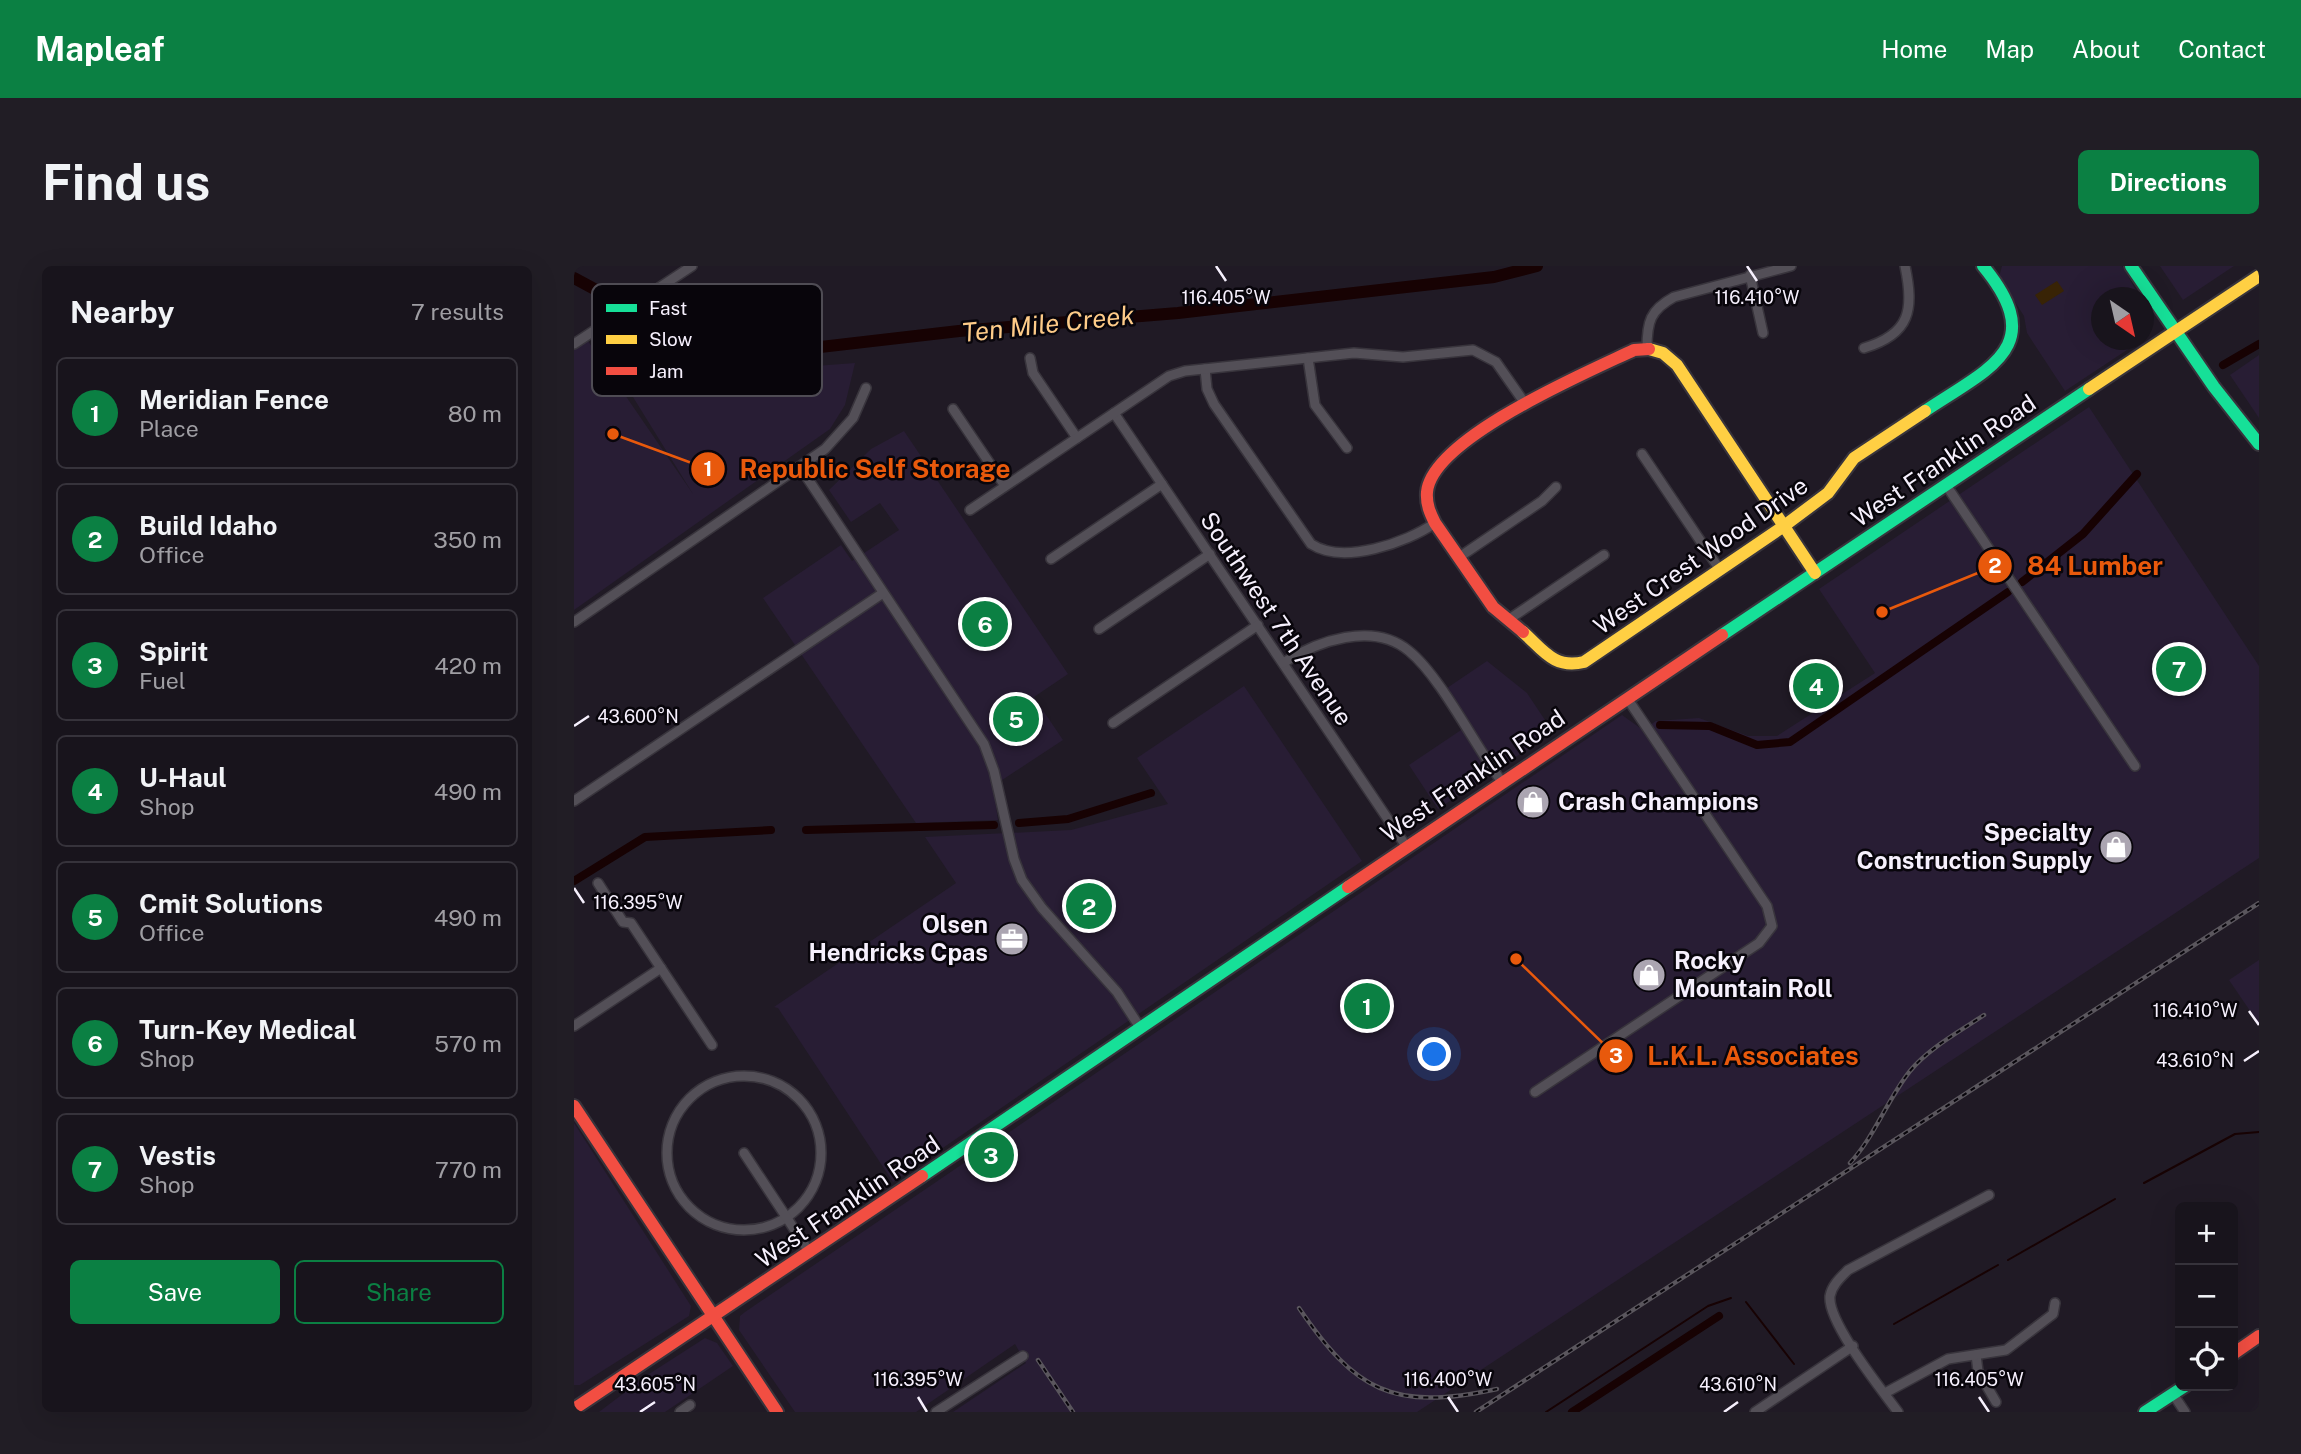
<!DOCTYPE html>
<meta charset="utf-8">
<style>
:root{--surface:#18141c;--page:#211d25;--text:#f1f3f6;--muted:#9f9ea3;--line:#36333b;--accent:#0b8043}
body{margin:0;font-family:"Public Sans",sans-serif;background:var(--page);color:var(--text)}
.controls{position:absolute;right:21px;bottom:21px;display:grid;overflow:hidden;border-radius:10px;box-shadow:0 7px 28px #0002}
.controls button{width:63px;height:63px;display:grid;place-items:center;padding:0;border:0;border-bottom:2px solid var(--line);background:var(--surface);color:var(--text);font:35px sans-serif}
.compass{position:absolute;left:1517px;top:21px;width:63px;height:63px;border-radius:50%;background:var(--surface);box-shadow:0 7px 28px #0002;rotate:146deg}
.you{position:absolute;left:861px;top:789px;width:24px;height:24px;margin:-18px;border:5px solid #fff;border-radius:50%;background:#1a73e8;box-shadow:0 0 0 10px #1a73e833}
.badge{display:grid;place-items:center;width:46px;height:46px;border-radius:50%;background:var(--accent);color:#fff;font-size:23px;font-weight:700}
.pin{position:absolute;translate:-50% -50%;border:4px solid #fff;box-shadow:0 2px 7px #0006}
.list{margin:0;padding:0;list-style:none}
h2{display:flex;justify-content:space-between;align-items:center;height:91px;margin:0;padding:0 28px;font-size:30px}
h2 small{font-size:23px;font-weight:400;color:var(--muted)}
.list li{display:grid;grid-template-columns:46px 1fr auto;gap:21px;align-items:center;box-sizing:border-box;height:112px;margin:0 14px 14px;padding:0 14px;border:2px solid var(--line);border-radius:10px}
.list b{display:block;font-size:26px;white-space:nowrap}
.list p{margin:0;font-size:23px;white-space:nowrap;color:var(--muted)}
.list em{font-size:23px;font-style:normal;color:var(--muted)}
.actions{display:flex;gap:14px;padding:21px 28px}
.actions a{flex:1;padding:16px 0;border:2px solid var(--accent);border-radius:10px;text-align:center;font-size:24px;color:var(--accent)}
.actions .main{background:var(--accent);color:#fff}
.icon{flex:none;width:38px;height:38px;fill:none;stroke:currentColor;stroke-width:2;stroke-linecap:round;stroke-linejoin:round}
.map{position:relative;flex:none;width:1685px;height:1146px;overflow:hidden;border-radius:10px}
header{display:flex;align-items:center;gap:42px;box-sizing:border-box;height:98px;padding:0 35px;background:var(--accent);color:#fff}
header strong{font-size:33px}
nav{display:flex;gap:38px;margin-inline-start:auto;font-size:24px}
.intro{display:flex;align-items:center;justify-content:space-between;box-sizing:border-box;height:168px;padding:0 42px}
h1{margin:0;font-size:49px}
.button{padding:18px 32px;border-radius:10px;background:var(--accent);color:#fff;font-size:24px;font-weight:700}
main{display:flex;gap:42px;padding:0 42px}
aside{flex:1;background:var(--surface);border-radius:10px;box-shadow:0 7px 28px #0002}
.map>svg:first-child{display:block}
.built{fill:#281d34}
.green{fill:#382305}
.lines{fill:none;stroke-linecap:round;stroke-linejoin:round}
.stream{stroke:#170203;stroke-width:2}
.canal{stroke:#170203;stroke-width:8}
.river{stroke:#170203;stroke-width:12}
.street-casing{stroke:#38343c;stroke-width:12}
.fast-casing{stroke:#38343c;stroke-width:16}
.slow-casing{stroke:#38343c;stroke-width:16}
.jam-casing{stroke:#38343c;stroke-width:16}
.street{stroke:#534f57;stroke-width:9}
.fast{stroke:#16e098;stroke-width:12}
.slow{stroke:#ffcf43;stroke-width:12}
.jam{stroke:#f24e42;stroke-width:12}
.rail-casing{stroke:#5a565d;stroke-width:4.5}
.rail{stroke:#08050b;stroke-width:2;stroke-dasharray:5;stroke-linecap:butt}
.ticks{fill:none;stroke:#f6f0fd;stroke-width:2.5}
.labels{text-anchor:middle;stroke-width:5;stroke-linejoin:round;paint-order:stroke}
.street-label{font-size:24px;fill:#f6f0fd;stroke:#08050b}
.poi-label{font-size:24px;font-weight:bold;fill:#f6f0fd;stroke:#08050b;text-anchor:start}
.water-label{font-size:26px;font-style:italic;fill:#fecb88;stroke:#08050b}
.key{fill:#08050b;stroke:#4f4c54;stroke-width:2}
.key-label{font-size:19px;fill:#f6f0fd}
.ticks-label{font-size:18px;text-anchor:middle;fill:#f6f0fd;stroke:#08050b;stroke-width:5;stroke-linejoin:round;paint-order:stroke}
.leader{fill:none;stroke:#e8590c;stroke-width:2.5}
.callout-dot{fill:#e8590c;stroke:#08050b;stroke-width:2.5}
.mark-label{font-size:21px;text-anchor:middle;font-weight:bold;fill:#fff}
.callout-label{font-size:26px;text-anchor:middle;font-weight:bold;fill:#e8590c;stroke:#08050b;stroke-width:5;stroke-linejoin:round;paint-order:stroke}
</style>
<header>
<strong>Mapleaf</strong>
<nav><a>Home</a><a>Map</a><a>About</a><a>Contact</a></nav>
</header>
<div class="intro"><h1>Find us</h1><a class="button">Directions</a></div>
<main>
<aside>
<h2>Nearby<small>7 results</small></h2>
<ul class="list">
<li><span class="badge">1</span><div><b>Meridian Fence</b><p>Place</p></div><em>80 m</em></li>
<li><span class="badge">2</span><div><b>Build Idaho</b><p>Office</p></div><em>350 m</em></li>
<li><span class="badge">3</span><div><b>Spirit</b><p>Fuel</p></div><em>420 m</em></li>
<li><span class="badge">4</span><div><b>U-Haul</b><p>Shop</p></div><em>490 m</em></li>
<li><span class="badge">5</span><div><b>Cmit Solutions</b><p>Office</p></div><em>490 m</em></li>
<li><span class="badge">6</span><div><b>Turn-Key Medical</b><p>Shop</p></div><em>570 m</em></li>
<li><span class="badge">7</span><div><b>Vestis</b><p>Shop</p></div><em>770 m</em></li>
</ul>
<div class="actions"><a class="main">Save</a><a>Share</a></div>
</aside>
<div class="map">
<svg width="1685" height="1146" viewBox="0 0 1685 1146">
<rect width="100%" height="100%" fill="#201a25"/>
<!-- built -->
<g class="built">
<polygon points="1428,0 1548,0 1566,31 1528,32 1528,74 1568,74 1491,125 1453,67 1450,50 1425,11"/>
<polygon points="1586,0 1660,0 1609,34"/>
<polygon points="14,75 119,228 59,131 119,92 149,107 281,97 271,139 256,163 0,344 0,84"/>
<polygon points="1685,89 1685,152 1656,109"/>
<polygon points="1515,141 1685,400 1685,592 843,1146 379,1146 452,1097 441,1078 342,1146 221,1146 165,1064 166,1050 171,1046 1048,449 1069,464 1082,455 1125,452 1174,470 1203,470 1301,407 1245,323"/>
<polygon points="330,165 494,408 460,431 489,474 419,520 424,554 342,557 189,332 267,279 278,295 325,264 306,237 277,256 255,224 297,183"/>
<polygon points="913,395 953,427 979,466 864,543 835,499 896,458 873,422"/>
<polygon points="670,420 788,595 319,916 204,742 200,741 382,617 351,571 497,564 594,538 563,492"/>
<polygon points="1685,694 1685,758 1655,714"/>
<polygon points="0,857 117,1040 115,1050 6,1119 0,1119"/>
<polygon points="131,1072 143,1077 159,1100 91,1146 25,1146 75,1108"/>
</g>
<!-- green -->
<polygon class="green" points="1483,15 1490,25 1468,39 1461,29"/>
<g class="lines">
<!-- stream -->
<g class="stream">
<polyline points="1570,917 1661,868 1685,866"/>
<polyline points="1434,994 1541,933"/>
<polyline points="1172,1036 1220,1098"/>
<polyline points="1320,1058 1424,999"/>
<polyline points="972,1146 1134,1040 1157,1032"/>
</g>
<!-- canal -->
<g class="canal">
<polyline points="1649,99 1685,78"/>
<polyline points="1448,316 1509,268 1563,208"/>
<polyline points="1086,459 1136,460 1183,479 1216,476 1434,326"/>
<polyline points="445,557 494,553 577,527"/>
<polyline points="232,564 420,559"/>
<polyline points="0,615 71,571 197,564"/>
<polyline points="998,1146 1145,1050"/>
</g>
<!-- river -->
<polyline class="river" points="0,12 115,74 148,84 186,88 385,65 604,47 920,11 963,0"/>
<defs>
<g id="street">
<polyline points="1176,9 1189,67"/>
<polyline points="0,78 118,0"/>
<path d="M1073,82C1073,56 1076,44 1100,31L1217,0"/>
<path d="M1290,82C1337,68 1340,43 1331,0"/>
<polyline points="456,92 459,107 503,172"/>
<polyline points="734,92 741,139 773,182"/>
<path d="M631,103L633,123L640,138L737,278C769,299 832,277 861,257"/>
<polyline points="379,143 431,220"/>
<polyline points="540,147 832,580"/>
<polyline points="1068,188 1146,304"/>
<polyline points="226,201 410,478 420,505 440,593 448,614 468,642 543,726 567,763"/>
<polyline points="1372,219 1561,500"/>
<polyline points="396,244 595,110 611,105 780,87 829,91 899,84 922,96 950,136"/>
<polyline points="884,292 968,235 982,221"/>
<polyline points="477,293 588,218"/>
<polyline points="934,354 1030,289"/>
<polyline points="0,356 251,183 279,152 292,122"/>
<polyline points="525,363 636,288"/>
<path d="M709,397C743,375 799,355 835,385C867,411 901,480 928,516"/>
<polyline points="539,457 684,359"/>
<polyline points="0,535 309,327"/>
<polyline points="24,617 49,656 57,657 138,779"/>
<polyline points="0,760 87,702"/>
<circle cx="170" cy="887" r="77"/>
<polyline points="961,826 1185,677 1198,660 1193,640 1053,432"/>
<polyline points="170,887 236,987"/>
<polyline points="1402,1089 1404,1105 1422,1136"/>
<polyline points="1311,1127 1374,1093 1432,1084 1479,1048 1481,1037"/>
<polyline points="1599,1128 1611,1146"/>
<polyline points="106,1146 116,1139"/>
<polyline points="362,1146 449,1090"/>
<polyline points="1181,1146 1279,1080"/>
<path d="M1324,1146C1308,1124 1253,1056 1256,1030C1258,1019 1267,1011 1274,1004L1415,929"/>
</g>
<g id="fast">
<polyline points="1557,0 1640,121 1685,178"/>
<path d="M1351,145C1415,102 1476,81 1409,0"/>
<polyline points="1148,369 1515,123"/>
<polyline points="348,910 774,621"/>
<polyline points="1571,1146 1611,1120"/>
</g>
<g id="slow">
<polyline points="1075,83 1089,87 1103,99 1241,307"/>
<polyline points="1515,123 1685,10"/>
<path d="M949,366C970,385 980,403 1010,396L1210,260L1254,227L1280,192L1351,145"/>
</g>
<g id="jam">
<path d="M949,366L919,341L861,257C856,247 852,238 853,226C858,172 1014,106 1060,84L1075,83"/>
<polyline points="774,621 1148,369"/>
<polyline points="0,840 203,1146"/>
<polyline points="1659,1088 1685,1070"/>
<polyline points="0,1143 348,910"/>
</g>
</defs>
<!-- street casing -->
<use href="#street" class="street-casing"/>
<!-- fast casing -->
<use href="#fast" class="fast-casing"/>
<!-- slow casing -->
<use href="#slow" class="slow-casing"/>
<!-- jam casing -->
<use href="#jam" class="jam-casing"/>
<!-- street -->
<use href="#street" class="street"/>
<!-- fast -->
<use href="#fast" class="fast"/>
<!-- slow -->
<use href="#slow" class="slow"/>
<!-- jam -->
<use href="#jam" class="jam"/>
<defs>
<g id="rail">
<path d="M1276,897C1301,870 1313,834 1336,805C1355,782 1385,766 1410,749"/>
<path d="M725,1042C781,1124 818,1146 923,1123"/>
<polyline points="464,1094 499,1146"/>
<polyline points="902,1146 1685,637"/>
</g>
</defs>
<!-- rail casing -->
<use href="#rail" class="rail-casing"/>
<!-- rail -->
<use href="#rail" class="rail"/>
</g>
<!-- ticks -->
<path class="ticks" d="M642,0L652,15M1173,0L1183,15M0,460L15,450M0,622L10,637M1675,745L1685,759M1670,795L1685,785M344,1131L353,1146M874,1131L884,1146M1405,1131L1415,1146M66,1146L81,1136M1150,1146L1164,1136"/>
<!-- icons -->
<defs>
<symbol id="shop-disc" viewBox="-11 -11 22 22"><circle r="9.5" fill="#aba5b1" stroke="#08050b"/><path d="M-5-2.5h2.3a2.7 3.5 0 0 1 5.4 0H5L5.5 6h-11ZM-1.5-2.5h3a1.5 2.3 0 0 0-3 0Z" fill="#fff"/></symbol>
<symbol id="office-disc" viewBox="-11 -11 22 22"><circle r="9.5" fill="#aba5b1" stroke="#08050b"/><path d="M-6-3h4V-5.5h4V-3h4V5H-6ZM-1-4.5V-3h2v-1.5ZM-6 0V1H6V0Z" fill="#fff"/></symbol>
</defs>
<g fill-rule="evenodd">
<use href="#shop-disc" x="940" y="517" width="38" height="38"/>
<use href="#shop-disc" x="1523" y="562" width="38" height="38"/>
<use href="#office-disc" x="419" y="654" width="38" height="38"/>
<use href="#shop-disc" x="1056" y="690" width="38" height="38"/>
</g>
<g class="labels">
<!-- street labels -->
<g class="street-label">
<text transform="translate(1370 195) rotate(-34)" y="8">West Franklin Road</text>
<text transform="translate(1127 290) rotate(-35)" y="8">West Crest Wood Drive</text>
<text transform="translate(702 353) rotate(56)" y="8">Southwest 7th Avenue</text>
<text transform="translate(899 510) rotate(-34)" y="8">West Franklin Road</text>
<text transform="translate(274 936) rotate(-34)" y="8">West Franklin Road</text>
</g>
<!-- poi labels -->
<g class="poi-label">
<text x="984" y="544">Crash Champions</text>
<text x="1518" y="575" text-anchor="end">Specialty<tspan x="1518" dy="28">Construction Supply</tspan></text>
<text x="414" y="667" text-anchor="end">Olsen<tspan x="414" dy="28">Hendricks Cpas</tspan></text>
<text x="1100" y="703">Rocky<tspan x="1100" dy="28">Mountain Roll</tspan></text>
</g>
<!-- water labels -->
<g class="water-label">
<text transform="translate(474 58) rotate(-6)" y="9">Ten Mile Creek</text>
</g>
</g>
<!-- legend -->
<rect x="18" y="18" width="230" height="112" rx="10" class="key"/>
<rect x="32" y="38" width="31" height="8" fill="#16e098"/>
<rect x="32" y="69" width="31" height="9" fill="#ffcf43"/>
<rect x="32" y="101" width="31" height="8" fill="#f24e42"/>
<g class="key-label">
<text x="75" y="49">Fast</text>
<text x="75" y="80">Slow</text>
<text x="75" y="112">Jam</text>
</g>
<g class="ticks-label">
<text x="652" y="38">116.405°W</text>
<text x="1183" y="38">116.410°W</text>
<text x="64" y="457">43.600°N</text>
<text x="64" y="643">116.395°W</text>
<text x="1621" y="751">116.410°W</text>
<text x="1621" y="801">43.610°N</text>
<text x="344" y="1120">116.395°W</text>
<text x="874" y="1120">116.400°W</text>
<text x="1405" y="1120">116.405°W</text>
<text x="81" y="1125">43.605°N</text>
<text x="1164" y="1125">43.610°N</text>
</g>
<!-- callouts -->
<path class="leader" d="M39 168L134 203M1308 346L1421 300M942 693L1042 790"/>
<g class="callout-dot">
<circle cx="39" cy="168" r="7"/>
<circle cx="1308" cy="346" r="7"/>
<circle cx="942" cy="693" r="7"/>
<circle cx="134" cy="203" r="18"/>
<circle cx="1421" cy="300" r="18"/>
<circle cx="1042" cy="790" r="18"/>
</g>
<g class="mark-label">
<text x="134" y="210">1</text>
<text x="1421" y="307">2</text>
<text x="1042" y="797">3</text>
</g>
<g class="callout-label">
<text x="301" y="212">Republic Self Storage</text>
<text x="1521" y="309">84 Lumber</text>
<text x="1179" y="799">L.K.L. Associates</text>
</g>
</svg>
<div class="controls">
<button>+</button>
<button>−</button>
<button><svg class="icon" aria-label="locate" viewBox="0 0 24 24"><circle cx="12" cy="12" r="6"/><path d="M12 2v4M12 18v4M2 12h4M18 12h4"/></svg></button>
</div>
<svg class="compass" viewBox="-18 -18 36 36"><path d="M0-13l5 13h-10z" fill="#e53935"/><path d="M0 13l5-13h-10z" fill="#9f9ea3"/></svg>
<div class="you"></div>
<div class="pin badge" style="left:793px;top:740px">1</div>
<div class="pin badge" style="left:515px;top:640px">2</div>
<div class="pin badge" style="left:417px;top:889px">3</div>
<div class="pin badge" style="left:1242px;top:420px">4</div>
<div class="pin badge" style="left:442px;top:453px">5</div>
<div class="pin badge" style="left:411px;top:358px">6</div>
<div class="pin badge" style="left:1605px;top:403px">7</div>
</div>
</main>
